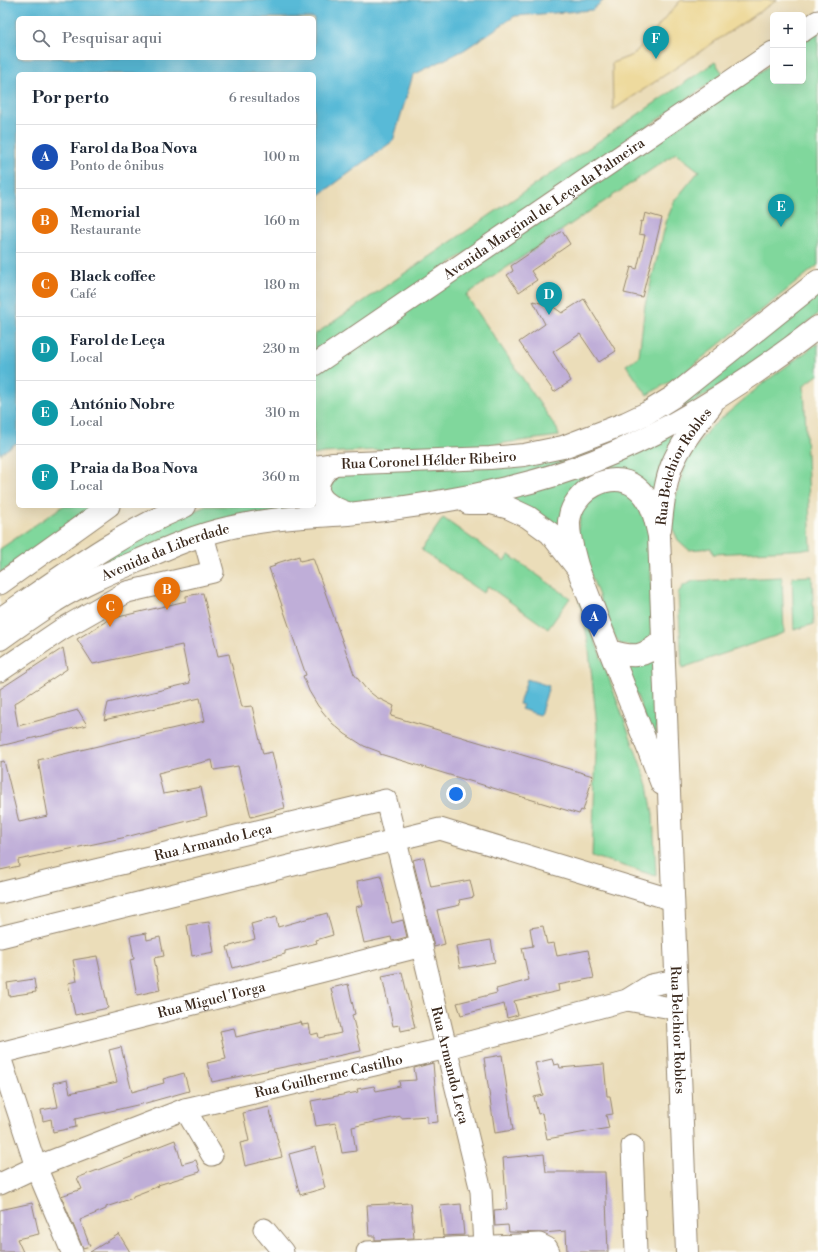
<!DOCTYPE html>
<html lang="pt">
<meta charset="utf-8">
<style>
:root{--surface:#fff;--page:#f2f2f3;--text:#1f2937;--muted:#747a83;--line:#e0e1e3;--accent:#7c3aed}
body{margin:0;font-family:"Libre Bodoni",serif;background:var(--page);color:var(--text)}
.controls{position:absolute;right:12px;top:12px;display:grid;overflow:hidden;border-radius:6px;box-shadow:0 4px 16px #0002}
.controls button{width:36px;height:36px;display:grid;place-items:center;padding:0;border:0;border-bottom:1px solid var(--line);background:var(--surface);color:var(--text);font:20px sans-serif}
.you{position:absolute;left:456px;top:794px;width:14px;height:14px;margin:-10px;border:3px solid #fff;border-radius:50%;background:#1a73e8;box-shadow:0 0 0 6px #1a73e833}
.badge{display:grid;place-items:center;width:26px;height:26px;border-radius:50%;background:var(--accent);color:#fff;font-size:13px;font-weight:700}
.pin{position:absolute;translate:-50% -33px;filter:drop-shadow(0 1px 2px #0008)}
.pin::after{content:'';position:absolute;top:21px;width:14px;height:12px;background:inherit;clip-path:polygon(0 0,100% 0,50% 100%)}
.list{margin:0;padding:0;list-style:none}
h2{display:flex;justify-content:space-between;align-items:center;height:52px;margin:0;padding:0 16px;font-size:17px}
h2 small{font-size:13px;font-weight:400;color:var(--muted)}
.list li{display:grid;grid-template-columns:26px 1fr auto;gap:12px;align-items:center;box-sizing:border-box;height:64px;padding:0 16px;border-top:1px solid var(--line)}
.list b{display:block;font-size:15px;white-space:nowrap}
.list p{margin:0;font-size:13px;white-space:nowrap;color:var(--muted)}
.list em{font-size:13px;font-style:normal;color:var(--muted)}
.icon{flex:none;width:22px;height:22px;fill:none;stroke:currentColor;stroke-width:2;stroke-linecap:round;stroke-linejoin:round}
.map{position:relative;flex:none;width:818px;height:1252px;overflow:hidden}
.search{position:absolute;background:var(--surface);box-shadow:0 4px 16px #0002;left:16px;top:16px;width:300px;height:44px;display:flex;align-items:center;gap:10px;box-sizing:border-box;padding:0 14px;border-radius:6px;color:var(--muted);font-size:15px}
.panel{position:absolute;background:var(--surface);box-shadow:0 4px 16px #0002;left:16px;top:72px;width:300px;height:436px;border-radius:6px}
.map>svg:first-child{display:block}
.green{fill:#80d79c;stroke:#5e805d}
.sand{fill:#eeda9e;stroke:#94825e}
.water{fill:#58bad7;stroke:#4a727a;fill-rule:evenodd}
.building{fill:#bfaed8}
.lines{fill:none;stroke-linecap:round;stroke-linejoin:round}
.minor-casing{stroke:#93846c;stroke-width:23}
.major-casing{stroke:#93846c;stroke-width:24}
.minor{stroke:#fff;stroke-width:21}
.major{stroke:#fff;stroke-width:22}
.labels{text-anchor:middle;stroke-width:3;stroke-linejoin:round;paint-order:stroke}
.street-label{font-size:14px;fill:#3b2a1e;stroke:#fdfcf7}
</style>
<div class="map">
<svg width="818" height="1252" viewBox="0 0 818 1252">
<rect width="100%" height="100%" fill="#fdfcf7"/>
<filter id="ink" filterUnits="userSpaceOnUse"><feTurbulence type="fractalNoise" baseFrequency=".025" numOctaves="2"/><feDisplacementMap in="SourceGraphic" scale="8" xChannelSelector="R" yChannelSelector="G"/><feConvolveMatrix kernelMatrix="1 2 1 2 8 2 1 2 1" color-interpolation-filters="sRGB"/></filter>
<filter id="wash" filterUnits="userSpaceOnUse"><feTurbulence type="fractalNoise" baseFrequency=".012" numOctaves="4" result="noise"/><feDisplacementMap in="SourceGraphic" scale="16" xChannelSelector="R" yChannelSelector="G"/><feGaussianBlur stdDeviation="0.9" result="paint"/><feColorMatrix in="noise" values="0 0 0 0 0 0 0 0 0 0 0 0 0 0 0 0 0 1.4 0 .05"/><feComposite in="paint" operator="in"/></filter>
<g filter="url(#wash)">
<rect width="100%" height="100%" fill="#ebddb9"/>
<!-- green -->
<g class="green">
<polygon points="818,32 818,265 681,375 647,395 626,365 639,356 645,305 667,219 675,200 699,171 676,153 466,295 557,429 559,436 473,447 395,449 323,453 314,455 314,374 773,63 773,81 803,81 803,42"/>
<polygon points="715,62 723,74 314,358 314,335"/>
<path d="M818,293V314L775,348L695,402L579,458L522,476L453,490L343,504L331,493C331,483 332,477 340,472L581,449Z"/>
<polygon points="818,343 818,375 804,385 811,549 713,554 711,548 689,550 678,540 673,529 673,507 687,459 709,429 761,385"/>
<polygon points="688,424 657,502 595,477 562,536 497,498"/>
<polygon points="619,489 634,497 649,522 653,630 650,637 636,647 620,644 615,637 576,537 584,501 598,492"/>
<polygon points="63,506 98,506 0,573 0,549"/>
<polygon points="206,506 314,506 69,579 168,522"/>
<polygon points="443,518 504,561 509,555 570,598 548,629 488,586 483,593 421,550"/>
<polygon points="812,576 814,624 794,630 792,577"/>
<polygon points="782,577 784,633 682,668 678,593 683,586 693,581"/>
<polygon points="578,594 648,785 653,815 656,876 592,856 597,726 588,641"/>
<polygon points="655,658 657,751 626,665"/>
</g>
<!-- sand -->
<polygon class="sand" points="681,0 777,0 613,110 612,63 633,55"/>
<!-- water -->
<g class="water">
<path d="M0,0H604L592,10L515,16L464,50L413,75L393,141L314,199V74H18V442L0,454ZM18,18H314V58H18Z"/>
<polygon points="527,679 549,686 540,715 521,709 523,705 519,704"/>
</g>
<g id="blocks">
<!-- building -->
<g class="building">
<polygon points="645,213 662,218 642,297 624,293 631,267 637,269 645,235 639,234 641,221 643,222"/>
<polygon points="562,231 570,244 531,271 537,280 519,292 507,275 513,271 511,266"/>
<polygon points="584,299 616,351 599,362 580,334 553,352 571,381 554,392 519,342 545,324 533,301 552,306 562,313"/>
<polygon points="299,556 300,561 313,558 354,674 366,689 376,697 394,706 391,716 593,776 583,811 581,810 579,814 380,754 380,752 364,746 345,734 332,723 318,706 309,691 303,676 306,675 269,568 275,566 274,564"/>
<polygon points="203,593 218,656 229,654 242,707 252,706 263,754 272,752 285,808 251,817 238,766 214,770 212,760 158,773 163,794 201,787 207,816 122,838 18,860 19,866 0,870 0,762 4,761 19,822 48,816 38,760 205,721 200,698 104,720 108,703 190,683 182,645 93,664 77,639 110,619 186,601 186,596"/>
<polygon points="63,648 67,669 14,704 18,726 78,710 87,725 0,746 0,689"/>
<polygon points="424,857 431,887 470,880 474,897 459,900 460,905 437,910 445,944 434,947 413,860"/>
<polygon points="381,876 392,923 403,920 407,937 392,941 391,937 364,943 356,907 363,905 357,881"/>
<polygon points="327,913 333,935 316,940 317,943 285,951 285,954 233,968 227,947 255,939 251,924 276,917 278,927"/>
<polygon points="209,922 214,952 192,956 187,925"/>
<polygon points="543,926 547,944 554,943 557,956 588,950 594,978 558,985 559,991 514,1001 518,1015 507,1018 504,1004 461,1015 457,1003 497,993 496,989 529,980 522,948 533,946 530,928"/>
<polygon points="146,933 147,940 160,937 164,956 154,958 160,990 137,995 130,960 134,959 130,936"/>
<polygon points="491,940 495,962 460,968 456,946"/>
<polygon points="97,956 108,1008 75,1015 68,983 77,981 73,960"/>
<polygon points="402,972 415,1028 401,1031 400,1025 393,1026 382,976"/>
<polygon points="34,979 36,992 9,996 7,983"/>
<polygon points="348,984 355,1014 352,1015 361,1051 212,1082 207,1063 226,1059 220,1031 234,1028 236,1037 301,1022 302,1025 309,1024 311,1035 318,1033 319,1038 341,1033 331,988"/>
<polygon points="121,1047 132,1092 164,1083 163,1079 184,1073 189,1091 146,1103 75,1119 76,1127 53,1132 51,1119 43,1121 41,1110 58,1107 53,1083 67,1080 70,1093 117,1082 109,1050"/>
<polygon points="502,1055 513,1130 495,1133 484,1058"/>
<polygon points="552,1059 554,1065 559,1064 560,1068 604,1064 607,1096 610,1096 613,1114 606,1115 609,1128 547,1139 542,1113 538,1114 534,1097 543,1095 535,1063"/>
<polygon points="433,1063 438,1122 427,1123 427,1116 401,1118 401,1116 352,1127 356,1151 342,1153 336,1123 316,1126 311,1101 358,1092 357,1089 374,1086 376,1091 400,1086 399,1081 416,1080 414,1068"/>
<polygon points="269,1107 282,1157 245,1166 240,1143 249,1141 243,1113"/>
<polygon points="175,1140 182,1164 196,1160 200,1172 158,1185 159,1186 133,1196 133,1198 106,1207 106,1209 80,1220 90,1246 83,1248 61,1196 82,1189 77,1178"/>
<polygon points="315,1147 325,1188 300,1195 289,1154"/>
<polygon points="544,1154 546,1172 605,1172 608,1252 567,1252 566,1231 543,1233 509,1232 508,1225 495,1226 494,1210 507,1209 503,1158"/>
<polygon points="32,1203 39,1234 17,1239 23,1252 0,1252 0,1210"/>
<polygon points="411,1203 414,1238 375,1240 375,1236 369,1236 367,1205"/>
<polygon points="461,1204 464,1235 443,1236 440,1206"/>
<polygon points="119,1234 130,1252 90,1252"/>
</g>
</g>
</g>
<g filter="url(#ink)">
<use href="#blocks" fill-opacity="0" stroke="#93846c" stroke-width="1"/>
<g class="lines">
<defs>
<g id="minor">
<polyline points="803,31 818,21"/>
<path id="s1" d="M314,365L773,52"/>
<polyline points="0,584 109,506"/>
<polyline points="0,671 62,629 127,592 213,572 203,535"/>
<path id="s2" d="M0,893L386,800L481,1191L484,1246"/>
<polyline points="0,937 440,829 673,900"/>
<polyline points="627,1000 677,1009"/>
<path id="s3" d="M0,1053L422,946"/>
<polyline points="0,1057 36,1167 72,1252"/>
<polyline points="185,1109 212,1155"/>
<polyline points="632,1146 636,1252"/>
<path id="s4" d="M0,1184L36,1167L185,1109L447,1048L627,1000L651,985L676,980"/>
<polyline points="264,1229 283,1252"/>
<polyline points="367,1252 539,1244 547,1248 549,1252"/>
</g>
<g id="major">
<path d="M333,464C306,487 318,503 347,513"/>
<path id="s5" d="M314,467L333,464L490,458L524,455L563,447L626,423L647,413L673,397L818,281"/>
<polyline points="468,503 491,503 509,508 528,517 550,533 578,569 662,784"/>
<path id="s6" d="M660,529C663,508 664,485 672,465C681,443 696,425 711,406"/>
<path id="s7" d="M578,569C574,554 568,537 569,521C572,491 611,468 636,487C652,499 655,518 659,536L687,1252"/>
<path d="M0,619C60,578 118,534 185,506"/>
<path id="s8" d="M0,639C18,626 37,613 55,601C82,584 111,572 140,560C169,547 197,535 228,528C267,518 308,517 348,514C403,509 461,499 515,486C629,459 727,397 818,327"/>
<path d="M610,651C634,658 643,658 662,641"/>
</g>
</defs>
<!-- minor casing -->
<use href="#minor" class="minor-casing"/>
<!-- major casing -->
<use href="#major" class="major-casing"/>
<!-- minor -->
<use href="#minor" class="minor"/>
<!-- major -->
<use href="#major" class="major"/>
</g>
</g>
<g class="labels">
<!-- street labels -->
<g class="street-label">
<text dy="5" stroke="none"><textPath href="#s1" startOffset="278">Avenida Marginal de Leça da Palmeira</textPath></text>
<text dy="5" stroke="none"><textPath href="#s5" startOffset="115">Rua Coronel Hélder Ribeiro</textPath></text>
<text dy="5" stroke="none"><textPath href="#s6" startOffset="68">Rua Belchior Robles</textPath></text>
<text dy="5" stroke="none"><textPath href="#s8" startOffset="188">Avenida da Liberdade</textPath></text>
<text dy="5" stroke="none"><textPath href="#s2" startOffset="219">Rua Armando Leça</textPath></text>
<text dy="5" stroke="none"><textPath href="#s3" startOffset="218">Rua Miguel Torga</textPath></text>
<text dy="5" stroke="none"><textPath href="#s7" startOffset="688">Rua Belchior Robles</textPath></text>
<text dy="5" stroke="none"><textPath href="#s2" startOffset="670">Rua Armando Leça</textPath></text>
<text dy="5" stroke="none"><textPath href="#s4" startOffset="347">Rua Guilherme Castilho</textPath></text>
</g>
</g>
</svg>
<div class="controls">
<button>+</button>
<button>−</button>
</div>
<div class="you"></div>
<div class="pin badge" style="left:594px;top:637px;background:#1a4fb4">A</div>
<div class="pin badge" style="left:167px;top:610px;background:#e8710a">B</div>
<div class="pin badge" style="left:110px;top:627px;background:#e8710a">C</div>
<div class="pin badge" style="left:549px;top:315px;background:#0f9aa8">D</div>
<div class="pin badge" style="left:781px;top:227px;background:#0f9aa8">E</div>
<div class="pin badge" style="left:656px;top:59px;background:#0f9aa8">F</div>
<div class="search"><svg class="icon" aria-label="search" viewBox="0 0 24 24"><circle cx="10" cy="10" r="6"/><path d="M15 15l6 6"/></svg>Pesquisar aqui</div>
<section class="panel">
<h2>Por perto<small>6 resultados</small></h2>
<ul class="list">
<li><span class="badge" style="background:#1a4fb4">A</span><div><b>Farol da Boa Nova</b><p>Ponto de ônibus</p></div><em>100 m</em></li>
<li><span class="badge" style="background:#e8710a">B</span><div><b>Memorial</b><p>Restaurante</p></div><em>160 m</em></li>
<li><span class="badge" style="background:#e8710a">C</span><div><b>Black coffee</b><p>Café</p></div><em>180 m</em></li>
<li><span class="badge" style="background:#0f9aa8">D</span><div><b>Farol de Leça</b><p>Local</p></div><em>230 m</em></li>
<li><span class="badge" style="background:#0f9aa8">E</span><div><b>António Nobre</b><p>Local</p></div><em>310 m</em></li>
<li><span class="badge" style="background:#0f9aa8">F</span><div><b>Praia da Boa Nova</b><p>Local</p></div><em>360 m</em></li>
</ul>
</section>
</div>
